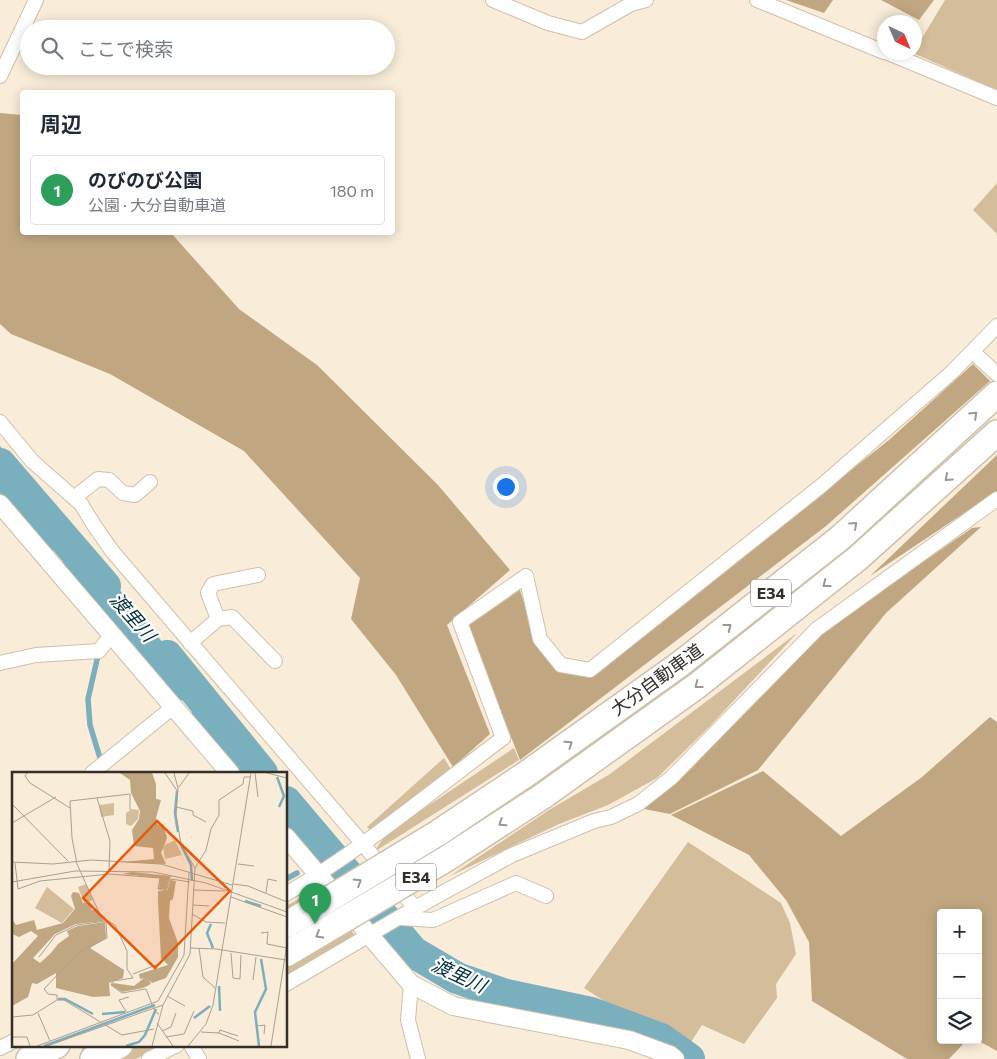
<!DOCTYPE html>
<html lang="ja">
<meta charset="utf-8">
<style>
:root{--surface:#fff;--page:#f6f6f7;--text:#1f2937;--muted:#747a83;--line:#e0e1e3;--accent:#d93025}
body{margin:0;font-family:Commissioner,"Noto Sans JP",sans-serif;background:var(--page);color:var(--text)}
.controls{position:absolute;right:15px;bottom:15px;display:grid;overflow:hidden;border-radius:5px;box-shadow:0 2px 12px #0003}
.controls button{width:45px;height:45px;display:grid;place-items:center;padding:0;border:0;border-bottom:1px solid var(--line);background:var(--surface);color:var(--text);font:25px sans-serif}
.compass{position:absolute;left:877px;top:15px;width:45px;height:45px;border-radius:50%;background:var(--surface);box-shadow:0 2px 12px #0003;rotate:136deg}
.you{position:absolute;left:505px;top:486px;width:18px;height:18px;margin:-12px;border:4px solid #fff;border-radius:50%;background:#1a73e8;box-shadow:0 0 0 8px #1a73e833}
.badge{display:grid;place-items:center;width:32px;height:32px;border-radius:50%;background:var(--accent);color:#fff;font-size:16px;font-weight:700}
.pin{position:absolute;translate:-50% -41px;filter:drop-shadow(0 1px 2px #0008)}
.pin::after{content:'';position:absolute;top:26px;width:18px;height:15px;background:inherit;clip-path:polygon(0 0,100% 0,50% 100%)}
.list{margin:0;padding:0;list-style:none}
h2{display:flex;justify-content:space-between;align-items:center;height:65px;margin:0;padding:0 20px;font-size:21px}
h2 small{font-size:16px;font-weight:400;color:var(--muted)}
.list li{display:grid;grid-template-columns:32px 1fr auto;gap:15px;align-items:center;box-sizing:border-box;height:70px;margin:0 10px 10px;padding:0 10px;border:1px solid var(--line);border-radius:5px}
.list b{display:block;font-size:19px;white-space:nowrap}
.list p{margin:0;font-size:16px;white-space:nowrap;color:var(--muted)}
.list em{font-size:16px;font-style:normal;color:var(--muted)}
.icon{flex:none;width:28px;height:28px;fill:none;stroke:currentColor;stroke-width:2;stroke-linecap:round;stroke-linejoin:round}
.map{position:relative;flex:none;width:997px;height:1059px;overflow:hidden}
.search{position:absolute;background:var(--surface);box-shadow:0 2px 12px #0003;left:20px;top:20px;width:375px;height:55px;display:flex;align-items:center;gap:12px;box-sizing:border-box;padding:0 18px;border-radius:28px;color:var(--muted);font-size:19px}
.panel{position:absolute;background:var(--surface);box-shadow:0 2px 12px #0003;left:20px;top:90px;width:375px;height:145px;border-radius:5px}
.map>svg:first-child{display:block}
.green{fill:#d4bd9b}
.forest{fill:#c0a781}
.water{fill:#7aafbe}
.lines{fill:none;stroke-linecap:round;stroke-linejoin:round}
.stream{stroke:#7aafbe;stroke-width:5.5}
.river{stroke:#7aafbe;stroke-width:32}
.minor-casing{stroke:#cdc1ae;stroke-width:16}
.tertiary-casing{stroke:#cdc1ae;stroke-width:20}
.motorway-casing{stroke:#cdc1ae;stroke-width:28}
.minor{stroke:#fff;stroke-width:14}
.tertiary{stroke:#fff;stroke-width:18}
.motorway{stroke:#fff;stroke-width:25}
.motorway-bridge-casing{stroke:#cdc1ae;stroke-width:28;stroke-linecap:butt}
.motorway-bridge{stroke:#fff;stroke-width:25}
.oneway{stroke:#9a9794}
.labels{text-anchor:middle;stroke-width:4.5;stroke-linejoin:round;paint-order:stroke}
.shield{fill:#fff;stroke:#716d68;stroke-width:1}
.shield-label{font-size:16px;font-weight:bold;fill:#342f28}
.street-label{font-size:18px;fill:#342f28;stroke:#fff}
.water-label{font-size:19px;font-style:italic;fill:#00303c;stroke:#fff}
.inset-river{fill:none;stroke:#7aafbe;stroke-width:2.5}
.inset-road{fill:none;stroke:#aaa092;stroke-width:1}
.view{fill:#e8590c;fill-opacity:0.15;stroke:#e8590c;stroke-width:2.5}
.inset-edge{fill:none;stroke:#342f28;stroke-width:2.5}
</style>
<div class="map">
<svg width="997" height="1059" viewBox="0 0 997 1059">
<rect width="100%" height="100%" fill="#f9ecd9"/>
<!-- green -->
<g class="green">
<polygon points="945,0 997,0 997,90 913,53"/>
<polygon points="997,183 997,234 973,210"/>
<polygon points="797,633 711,725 657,778 608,805 559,824 450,876 549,810 610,774"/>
<polygon points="514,748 519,760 374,852 386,834"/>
<polygon points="444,758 452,771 372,832 367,827"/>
<polygon points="688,842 781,903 790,923 796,954 776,984 777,998 744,1044 702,1025 691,1042 624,1014 584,988"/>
<polygon points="315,890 360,941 286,983 286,906"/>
<polygon points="80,1045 163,1045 136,1059 87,1059"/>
</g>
<!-- forest -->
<g class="forest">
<polygon points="786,0 833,0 824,13"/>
<polygon points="881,0 934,0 919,20"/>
<polygon points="0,113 22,115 22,232 171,233 239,309 317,365 438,485 510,570 447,625 490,734 453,767 396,675 351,619 360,578 244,451 110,374 11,334 0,324"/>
<polygon points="973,364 990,381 826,526 520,760 468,626 520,590 536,641 591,676 889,440"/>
<polygon points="997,455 997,491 870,576"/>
<polygon points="981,527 886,613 758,770 670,814 644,809 692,768 802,650 851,612 972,528"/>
<polygon points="990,717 997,722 997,1051 977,1040 978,1040 978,913 941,913 941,1040 967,1040 949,1059 907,1059 812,1001 809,942 786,900 749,855 671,815 763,771 841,836 922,777"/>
</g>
<!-- water -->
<g class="water">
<polygon points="0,446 69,536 50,553 0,493"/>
<polygon points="83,545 199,687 177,704 58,566"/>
<polygon points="210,697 272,773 239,773 189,715"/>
<polygon points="286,789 335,848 321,861 316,861 286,827"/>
</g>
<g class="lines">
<!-- stream -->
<g class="stream">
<polyline points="99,651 88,699 90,725 100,758"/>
<polyline points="286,879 297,873"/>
</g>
<!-- river -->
<g class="river">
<polyline points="0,464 105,586"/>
<polyline points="167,656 262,773"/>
<polyline points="286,802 413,952 457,978 506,995 591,1013 661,1039 689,1059"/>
</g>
<defs>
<g id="minor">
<polyline points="493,0 548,23 582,32 631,4 646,0"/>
<polyline points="757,0 884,52"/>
<polyline points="886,52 997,98"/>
<polyline points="0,76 36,0"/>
<polyline points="973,352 997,374"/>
<polyline points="0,422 32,461 81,504 94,525 112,551 363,844 415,908"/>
<polyline points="74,498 98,479 109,480 123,493 135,495 150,482"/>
<polyline points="218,619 232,617 275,661"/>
<polyline points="190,643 218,619 208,593 213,584 258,575"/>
<polyline points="0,663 36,655 99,651 111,635"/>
<polyline points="92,773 173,707"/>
<path d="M286,894C363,849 432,791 503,738L460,622L526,576L540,639L561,665L590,670L821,486L951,373L997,326"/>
<polyline points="401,918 433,920 516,883 546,896"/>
<polyline points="286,984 415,908 512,855 594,821 611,817 638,804 671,778 817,629 997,499"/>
<polyline points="411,984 408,1020 418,1059"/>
<polyline points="191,1045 199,1059"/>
<polyline points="0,1048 14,1041"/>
<polyline points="149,1059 177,1045"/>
</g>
<g id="tertiary">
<polyline points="0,504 230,773"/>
<polyline points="286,837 411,984 453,1006 629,1040 670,1055 675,1059"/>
</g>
<g id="motorway">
<polyline points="529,772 680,664 840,538 997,394"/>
<polyline points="543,796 698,685 858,558 997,433"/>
<polyline points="29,1059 57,1045"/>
<polyline points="93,1059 120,1045"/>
</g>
</defs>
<!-- minor casing -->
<use href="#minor" class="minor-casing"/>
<!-- tertiary casing -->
<use href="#tertiary" class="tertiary-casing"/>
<!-- motorway casing -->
<use href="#motorway" class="motorway-casing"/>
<!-- minor -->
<use href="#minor" class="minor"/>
<!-- tertiary -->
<use href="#tertiary" class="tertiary"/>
<!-- motorway -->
<use href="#motorway" class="motorway"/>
<defs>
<g id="motorway-bridge">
<polyline points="286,925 438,833 529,772"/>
<polyline points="286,954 446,859 543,796"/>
</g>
</defs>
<!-- motorway-bridge casing -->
<use href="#motorway-bridge" class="motorway-bridge-casing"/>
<!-- motorway-bridge -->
<use href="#motorway-bridge" class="motorway-bridge"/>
</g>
<!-- one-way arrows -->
<defs><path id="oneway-chevron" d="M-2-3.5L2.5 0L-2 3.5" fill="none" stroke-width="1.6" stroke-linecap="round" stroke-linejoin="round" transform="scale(1.25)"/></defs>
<g class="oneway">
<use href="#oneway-chevron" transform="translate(974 415) rotate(-43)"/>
<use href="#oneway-chevron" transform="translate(948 478) rotate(138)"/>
<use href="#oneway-chevron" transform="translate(854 525) rotate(-42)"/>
<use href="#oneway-chevron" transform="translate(826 584) rotate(142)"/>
<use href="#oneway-chevron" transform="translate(728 627) rotate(-38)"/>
<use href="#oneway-chevron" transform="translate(698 685) rotate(143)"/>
<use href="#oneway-chevron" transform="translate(569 744) rotate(-35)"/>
<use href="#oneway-chevron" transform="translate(502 823) rotate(147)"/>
<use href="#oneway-chevron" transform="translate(358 882) rotate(-32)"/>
<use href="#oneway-chevron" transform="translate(319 935) rotate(150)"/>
</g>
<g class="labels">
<!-- shield labels -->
<g class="shield">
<rect x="751" y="579.5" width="40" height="27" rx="4"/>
<rect x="396" y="863.5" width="40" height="27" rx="4"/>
</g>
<g class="shield-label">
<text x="771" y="599">E34</text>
<text x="416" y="883">E34</text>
</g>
<!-- street labels -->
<g class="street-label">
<text transform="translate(657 680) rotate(-36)" y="6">大分自動車道</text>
</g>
<!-- water labels -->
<g class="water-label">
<text transform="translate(133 617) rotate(49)" y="7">渡里川</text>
<text transform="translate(459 975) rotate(25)" y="7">渡里川</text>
</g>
</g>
<!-- overview -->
<g transform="translate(12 772)">
<rect width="275" height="275" fill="#f9ecd9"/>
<path d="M102,31V43L89,45L87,33ZM120,37L127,38L126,47L119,54L114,52V41ZM163,68L170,83L153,87L151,74ZM74,112L81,128L72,131L66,115ZM35,115L62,137L50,151L23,136Z" fill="#d4bd9b"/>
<path d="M108,1H140L144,12V27L149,28L144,46L146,53L151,52L155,66L149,81L154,92L110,90L142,87L141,76L122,74L120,58L127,47L128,39L119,21L118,8ZM120,100L159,104L154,118L147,117L148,106L110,102ZM159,108L164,109L161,127L158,129L157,146L166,171V185L154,206L140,211L137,208L139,212L131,216L110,220L99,213L101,211L122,214L132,206L128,207L127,202L156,193L149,186L146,130V119H155ZM61,120L67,121L71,131L78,130L80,138H84L92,149L64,152L43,162L21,186L28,191L39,181L46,172L57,164L55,159L66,154L93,150L94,166L78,176L112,198L111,206L97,211L98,224L81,225L44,216V201L25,212L20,211L16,225L0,234V192L26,164L19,159L7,165L0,162V147L4,153L22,148L25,158L51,151L63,137L59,124Z" fill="#c0a781"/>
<path class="inset-river" d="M265,5L272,24L267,35M165,19L163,41L166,60M168,71L179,93L180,109M233,129L249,134M199,152L195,161L201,176M207,214L208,239M46,227H53L81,242M90,242L113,240M182,246L198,234M32,274L143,233M114,274L127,270L133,263L144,237M247,274L243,240L254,217L249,187"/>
<path class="inset-road" d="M15,1L13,4L18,11L58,36M153,1L166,20M243,1L246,25M255,1L275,6M167,15L177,1M85,26L98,69L97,98M0,32L56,89M164,35L181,39V43L194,50M118,38V22L58,29L60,66L65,92L89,145L103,153L115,179V197L121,206L101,209L99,213L110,221L134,217L143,240L147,242M0,51L44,25M0,90L41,92L79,88L149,92L220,113M3,91L6,117L28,109L97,102L148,106L146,117L154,119L159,107L178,110M226,92L242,94M183,96L194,78L199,57L207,43V28L231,12L232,5H238M0,110L63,99L141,100L194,111L275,140M221,112L236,114L275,130M181,118L213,119M254,121L256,107L265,109M219,125L275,145M181,133L197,134M180,142L194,150L213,151M249,161L256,160L255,172L275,176M178,176L204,177L274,188M187,176L191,205L203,216M219,181L221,206L228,207L229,183M27,185L44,163L65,153L94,149M121,202L149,191M241,208L244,185M155,224L173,234M45,228V223L36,222L32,217L67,180L95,166L94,150M26,241L38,269M115,241L107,228L117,225M0,245L21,243L45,228H52L110,263L142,257M145,251L161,274M245,254L253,253L252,262M150,259L159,255L164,241M189,260L207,261M226,264L208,258L207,261L227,269M0,265H15L18,274M154,265L172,262L182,239M25,274L146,229L172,183L177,101M35,274L151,233M140,274L151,233L178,182L183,96L169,72L164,43L166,16L162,1M176,274L194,252L201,233L239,1M259,274L275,172"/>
<path class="view" d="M145,49L218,119L143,196L71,126Z"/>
<rect width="275" height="275" class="inset-edge"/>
</g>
</svg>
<div class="controls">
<button>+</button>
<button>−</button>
<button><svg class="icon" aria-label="layers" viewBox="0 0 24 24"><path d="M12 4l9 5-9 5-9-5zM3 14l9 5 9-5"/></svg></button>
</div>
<svg class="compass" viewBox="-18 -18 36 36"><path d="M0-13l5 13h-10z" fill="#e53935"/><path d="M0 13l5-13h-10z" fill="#747a83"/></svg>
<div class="you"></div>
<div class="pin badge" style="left:315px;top:924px;background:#2e9e5b">1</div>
<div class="search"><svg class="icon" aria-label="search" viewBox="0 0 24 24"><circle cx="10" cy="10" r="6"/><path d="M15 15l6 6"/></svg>ここで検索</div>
<section class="panel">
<h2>周辺<small></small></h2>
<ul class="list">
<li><span class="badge" style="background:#2e9e5b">1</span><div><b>のびのび公園</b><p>公園 · 大分自動車道</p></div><em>180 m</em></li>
</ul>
</section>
</div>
